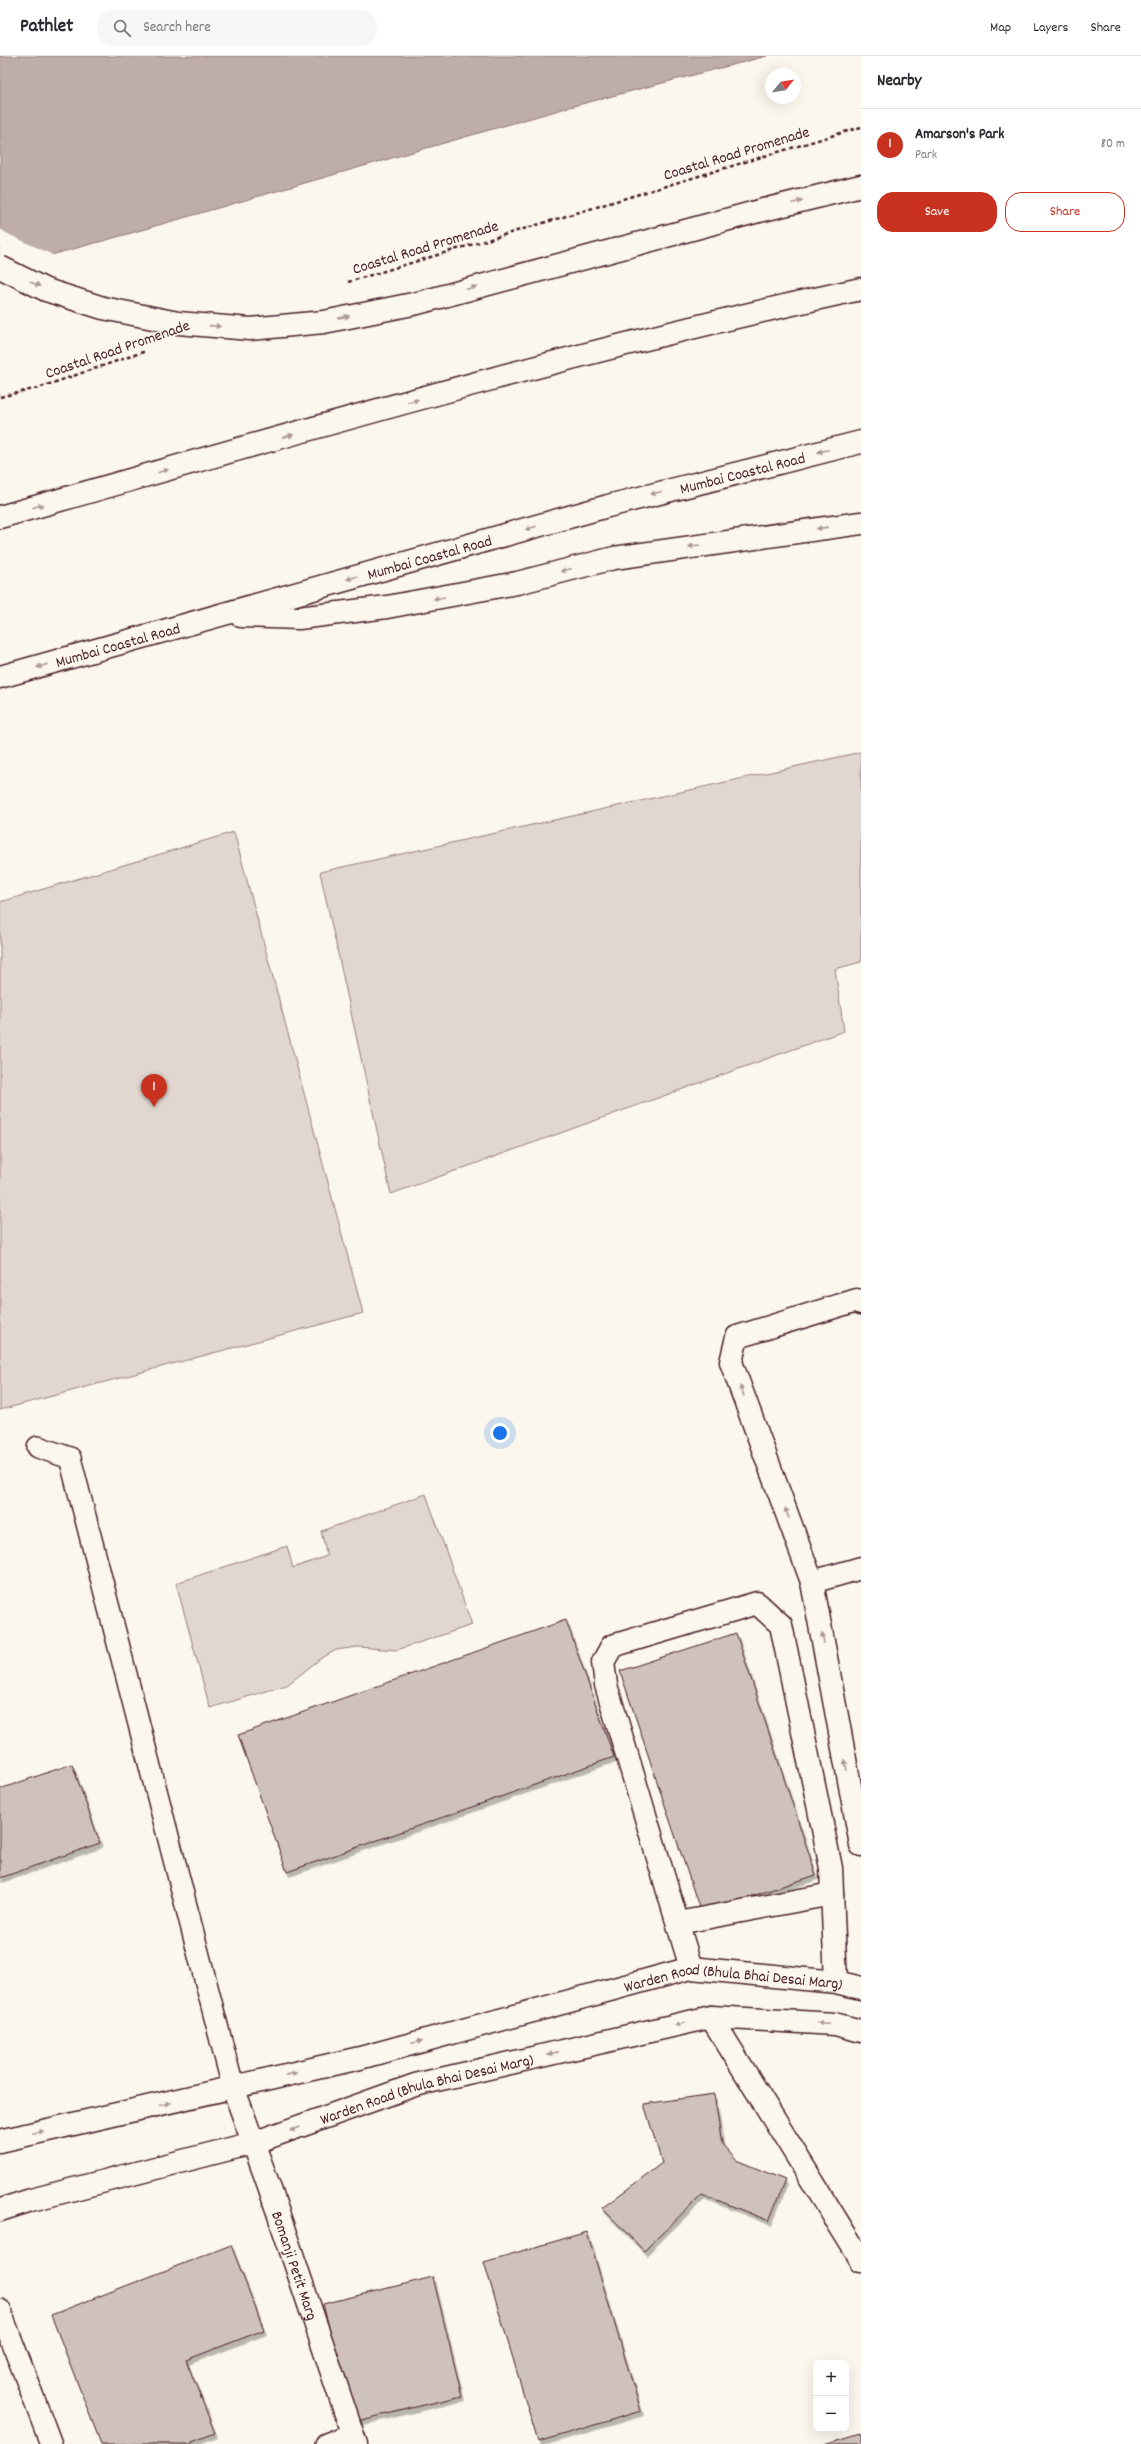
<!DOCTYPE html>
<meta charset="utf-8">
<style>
:root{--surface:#fff;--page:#f7f7f7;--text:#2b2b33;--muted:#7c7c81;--line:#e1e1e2;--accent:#c8321e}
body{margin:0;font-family:Dekko,sans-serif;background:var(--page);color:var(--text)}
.controls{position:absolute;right:12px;bottom:12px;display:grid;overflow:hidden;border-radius:8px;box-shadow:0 4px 16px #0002}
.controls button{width:36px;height:36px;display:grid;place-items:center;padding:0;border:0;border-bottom:1px solid var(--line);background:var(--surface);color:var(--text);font:20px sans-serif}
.compass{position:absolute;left:765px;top:12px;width:36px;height:36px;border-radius:50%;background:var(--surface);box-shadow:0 4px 16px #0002;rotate:60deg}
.you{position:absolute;left:500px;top:1377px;width:14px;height:14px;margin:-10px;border:3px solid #fff;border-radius:50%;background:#1a73e8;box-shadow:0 0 0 6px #1a73e833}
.badge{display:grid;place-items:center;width:26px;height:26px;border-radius:50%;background:var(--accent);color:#fff;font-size:13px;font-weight:700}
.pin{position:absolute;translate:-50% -33px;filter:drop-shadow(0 1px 2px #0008)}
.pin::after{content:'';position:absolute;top:21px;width:14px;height:12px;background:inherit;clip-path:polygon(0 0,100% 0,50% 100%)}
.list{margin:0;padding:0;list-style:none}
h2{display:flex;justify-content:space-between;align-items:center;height:52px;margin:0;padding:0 16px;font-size:17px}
h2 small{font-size:13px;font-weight:400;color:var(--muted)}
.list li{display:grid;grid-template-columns:26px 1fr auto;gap:12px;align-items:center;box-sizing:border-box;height:72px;padding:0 16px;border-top:1px solid var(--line)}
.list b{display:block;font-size:15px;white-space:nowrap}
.list p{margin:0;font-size:13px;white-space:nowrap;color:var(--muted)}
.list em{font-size:13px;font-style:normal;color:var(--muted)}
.actions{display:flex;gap:8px;padding:12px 16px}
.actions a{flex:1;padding:9px 0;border:1px solid var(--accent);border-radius:16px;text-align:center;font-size:14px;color:var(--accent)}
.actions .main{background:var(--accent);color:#fff}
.icon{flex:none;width:22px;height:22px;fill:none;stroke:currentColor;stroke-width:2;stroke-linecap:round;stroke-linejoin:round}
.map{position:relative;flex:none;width:861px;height:2388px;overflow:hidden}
header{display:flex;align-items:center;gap:24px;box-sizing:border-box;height:56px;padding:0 20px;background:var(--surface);border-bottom:1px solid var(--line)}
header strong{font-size:19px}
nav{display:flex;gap:22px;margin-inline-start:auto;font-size:14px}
.search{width:280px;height:36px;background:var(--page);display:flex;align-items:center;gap:10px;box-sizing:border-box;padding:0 14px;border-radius:16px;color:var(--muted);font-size:15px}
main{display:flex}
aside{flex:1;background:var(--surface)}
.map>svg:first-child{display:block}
.green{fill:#e2d7d0;stroke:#967b7e}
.water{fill:#bfadaa;stroke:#907477}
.pier{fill:#fbf7ec}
.building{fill:#cfc2bc;stroke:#4a1f2b;filter:url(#shadow)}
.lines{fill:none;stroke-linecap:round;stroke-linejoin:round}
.service-casing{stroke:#4a1f2b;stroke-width:24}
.minor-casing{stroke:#4a1f2b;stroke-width:25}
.secondary-casing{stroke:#4a1f2b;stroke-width:25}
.motorway-casing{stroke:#4a1f2b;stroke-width:25}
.path{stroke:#4a1f2b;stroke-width:2.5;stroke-dasharray:4 3;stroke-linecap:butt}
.service{stroke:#fbf7ec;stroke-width:21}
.minor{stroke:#fbf7ec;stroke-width:22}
.secondary{stroke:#fbf7ec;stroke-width:22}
.motorway{stroke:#fbf7ec;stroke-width:22}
.motorway-bridge-casing{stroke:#4a1f2b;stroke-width:25;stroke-linecap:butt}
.motorway-bridge{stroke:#fbf7ec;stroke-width:22}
.oneway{fill:#ab9695}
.labels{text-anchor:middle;stroke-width:3;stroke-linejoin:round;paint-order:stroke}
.street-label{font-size:16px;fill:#4a1f2b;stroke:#fbf7ec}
</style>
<header>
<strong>Pathlet</strong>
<div class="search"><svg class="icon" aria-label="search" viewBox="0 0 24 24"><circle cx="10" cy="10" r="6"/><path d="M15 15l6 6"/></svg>Search here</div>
<nav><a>Map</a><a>Layers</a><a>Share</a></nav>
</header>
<main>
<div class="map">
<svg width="861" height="2388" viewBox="0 0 861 2388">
<defs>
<filter id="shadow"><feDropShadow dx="2.5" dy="4.5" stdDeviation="0" flood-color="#0004"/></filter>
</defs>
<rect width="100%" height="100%" fill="#fbf7ec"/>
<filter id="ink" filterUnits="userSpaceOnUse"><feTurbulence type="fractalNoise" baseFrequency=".025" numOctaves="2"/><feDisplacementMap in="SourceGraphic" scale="8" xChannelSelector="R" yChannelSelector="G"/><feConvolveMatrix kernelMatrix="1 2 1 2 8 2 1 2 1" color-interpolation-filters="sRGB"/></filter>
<g filter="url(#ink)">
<!-- green -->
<g class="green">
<polygon points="861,696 861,906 835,913 844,975 391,1138 320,816"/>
<polygon points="234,776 363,1257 0,1354 0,846"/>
<polygon points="426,1438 472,1569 397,1594 358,1591 336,1594 320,1603 287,1629 210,1652 176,1527 287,1490 293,1512 327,1500 321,1475"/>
</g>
<!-- water -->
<polygon class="water" points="0,0 767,0 566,52 110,183 0,213"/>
<!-- pier -->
<polygon class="pier" points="0,173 10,179 55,200 0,215"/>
<!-- building -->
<g class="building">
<polygon points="566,1564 614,1701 287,1816 238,1679"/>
<polygon points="736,1577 816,1819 701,1857 620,1615"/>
<polygon points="72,1708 100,1787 0,1822 0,1733"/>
<polygon points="714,2038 722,2088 736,2104 785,2124 769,2165 702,2138 644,2195 602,2152 662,2107 644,2048"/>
<polygon points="587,2176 641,2355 538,2386 484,2206"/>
<polygon points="231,2189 264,2274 186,2304 215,2377 192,2386 192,2388 101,2388 51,2259"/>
<polygon points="433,2221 462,2340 353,2366 323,2248"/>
<polygon points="861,2377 861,2388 825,2388"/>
</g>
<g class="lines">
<defs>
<g id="service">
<polyline points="38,1391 70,1402 233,2031"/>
<polyline points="0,2254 51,2388"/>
<polyline points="326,2388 352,2378"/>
</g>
<g id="minor">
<polyline points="861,1247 857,1244 737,1281 731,1306 812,1526 861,1789"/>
<polyline points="812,1526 861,1512"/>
<polyline points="678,1867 832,1838"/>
<polyline points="691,1912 606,1629 603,1606 612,1590 757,1547 781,1569 831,1812 836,1926"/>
<polyline points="711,1961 861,2204"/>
<path id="s1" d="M233,2031L269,2130L356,2388"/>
</g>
<g id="secondary">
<path id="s2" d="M0,2085L360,2002L691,1912L836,1926L861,1932"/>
<path id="s3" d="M0,2154L31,2144L253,2087L415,2029L711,1961L835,1968L861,1975"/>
</g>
<g id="motorway">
<polyline points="759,155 861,130"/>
<path d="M0,461C286,380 571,295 861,233"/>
<polyline points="241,560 299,562 387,551 517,527 614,502 861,467"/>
<path id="s4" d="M0,621L608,450L861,386"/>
</g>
</defs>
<!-- service casing -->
<use href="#service" class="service-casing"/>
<!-- minor casing -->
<use href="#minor" class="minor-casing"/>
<!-- secondary casing -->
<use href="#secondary" class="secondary-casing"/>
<!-- motorway casing -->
<use href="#motorway" class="motorway-casing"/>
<!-- path -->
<g class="path">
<polyline points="348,226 861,71"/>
<polyline points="0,341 38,332 146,295"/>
</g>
<!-- service -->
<use href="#service" class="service"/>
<!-- minor -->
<use href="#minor" class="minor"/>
<!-- secondary -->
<use href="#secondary" class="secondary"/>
<!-- motorway -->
<use href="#motorway" class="motorway"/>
<defs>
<polyline id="motorway-bridge" points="0,211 46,234 103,252 178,267 250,273 324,266 418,247 759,155"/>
</defs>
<!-- motorway-bridge casing -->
<use href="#motorway-bridge" class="motorway-bridge-casing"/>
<!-- motorway-bridge -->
<use href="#motorway-bridge" class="motorway-bridge"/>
</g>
<!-- one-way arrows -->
<defs><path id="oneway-solid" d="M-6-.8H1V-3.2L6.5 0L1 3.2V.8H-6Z"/></defs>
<g class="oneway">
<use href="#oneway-solid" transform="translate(797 146) rotate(-14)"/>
<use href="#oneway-solid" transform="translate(35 228) rotate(26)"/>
<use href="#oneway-solid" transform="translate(471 232) rotate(-15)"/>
<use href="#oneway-solid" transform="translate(344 261) rotate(-11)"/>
<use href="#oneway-solid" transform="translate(215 270) rotate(4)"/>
<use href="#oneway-solid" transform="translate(413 345) rotate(-15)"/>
<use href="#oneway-solid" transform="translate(288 380) rotate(-15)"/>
<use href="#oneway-solid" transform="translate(823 395) rotate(166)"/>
<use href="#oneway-solid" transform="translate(163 415) rotate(-16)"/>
<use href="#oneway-solid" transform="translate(656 437) rotate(166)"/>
<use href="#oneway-solid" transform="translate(38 450) rotate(-16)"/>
<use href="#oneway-solid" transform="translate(531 472) rotate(164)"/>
<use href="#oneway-solid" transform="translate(822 472) rotate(172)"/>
<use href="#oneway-solid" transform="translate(694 490) rotate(172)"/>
<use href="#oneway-solid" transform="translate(566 514) rotate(165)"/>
<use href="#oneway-solid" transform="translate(352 522) rotate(164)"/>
<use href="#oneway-solid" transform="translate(439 542) rotate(170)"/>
<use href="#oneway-solid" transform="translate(42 610) rotate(164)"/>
<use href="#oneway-solid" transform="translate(742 1335) rotate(-110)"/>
<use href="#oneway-solid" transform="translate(787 1457) rotate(-110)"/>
<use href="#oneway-solid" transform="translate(823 1582) rotate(-100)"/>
<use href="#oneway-solid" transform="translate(846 1709) rotate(-100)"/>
<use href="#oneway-solid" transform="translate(823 1967) rotate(-177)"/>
<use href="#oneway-solid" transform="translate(680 1968) rotate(167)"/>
<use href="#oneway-solid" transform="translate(417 1986) rotate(-15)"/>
<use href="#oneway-solid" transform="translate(553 1997) rotate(167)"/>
<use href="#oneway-solid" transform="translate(291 2018) rotate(-13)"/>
<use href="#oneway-solid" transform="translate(165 2048) rotate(-12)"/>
<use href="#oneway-solid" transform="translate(295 2073) rotate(160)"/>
<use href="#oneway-solid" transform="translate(38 2076) rotate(-12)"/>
</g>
</g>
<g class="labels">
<!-- street labels -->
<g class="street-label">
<text transform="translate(736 96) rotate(-17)" y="6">Coastal Road Promenade</text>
<text transform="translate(425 190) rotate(-17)" y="6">Coastal Road Promenade</text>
<text transform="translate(117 292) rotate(-19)" y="6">Coastal Road Promenade</text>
<text dy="6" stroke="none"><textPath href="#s4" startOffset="770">Mumbai Coastal Road</textPath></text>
<text dy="6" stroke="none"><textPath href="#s4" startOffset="446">Mumbai Coastal Road</textPath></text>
<text dy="6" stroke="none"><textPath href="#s4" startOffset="122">Mumbai Coastal Road</textPath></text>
<text dy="6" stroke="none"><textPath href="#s2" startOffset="754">Warden Road (Bhula Bhai Desai Marg)</textPath></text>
<text dy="6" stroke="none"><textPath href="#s3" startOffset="444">Warden Road (Bhula Bhai Desai Marg)</textPath></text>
<text dy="6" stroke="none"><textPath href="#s1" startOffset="189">Bomanji Petit Marg</textPath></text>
</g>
</g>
</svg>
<div class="controls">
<button>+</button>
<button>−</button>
</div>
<svg class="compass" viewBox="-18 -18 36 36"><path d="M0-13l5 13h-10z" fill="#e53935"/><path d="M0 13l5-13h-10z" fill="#7c7c81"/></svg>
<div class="you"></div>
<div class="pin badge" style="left:154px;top:1051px">1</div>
</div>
<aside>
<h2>Nearby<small></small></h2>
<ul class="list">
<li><span class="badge">1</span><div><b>Amarson's Park</b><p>Park</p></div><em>80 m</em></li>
</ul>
<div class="actions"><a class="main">Save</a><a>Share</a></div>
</aside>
</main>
